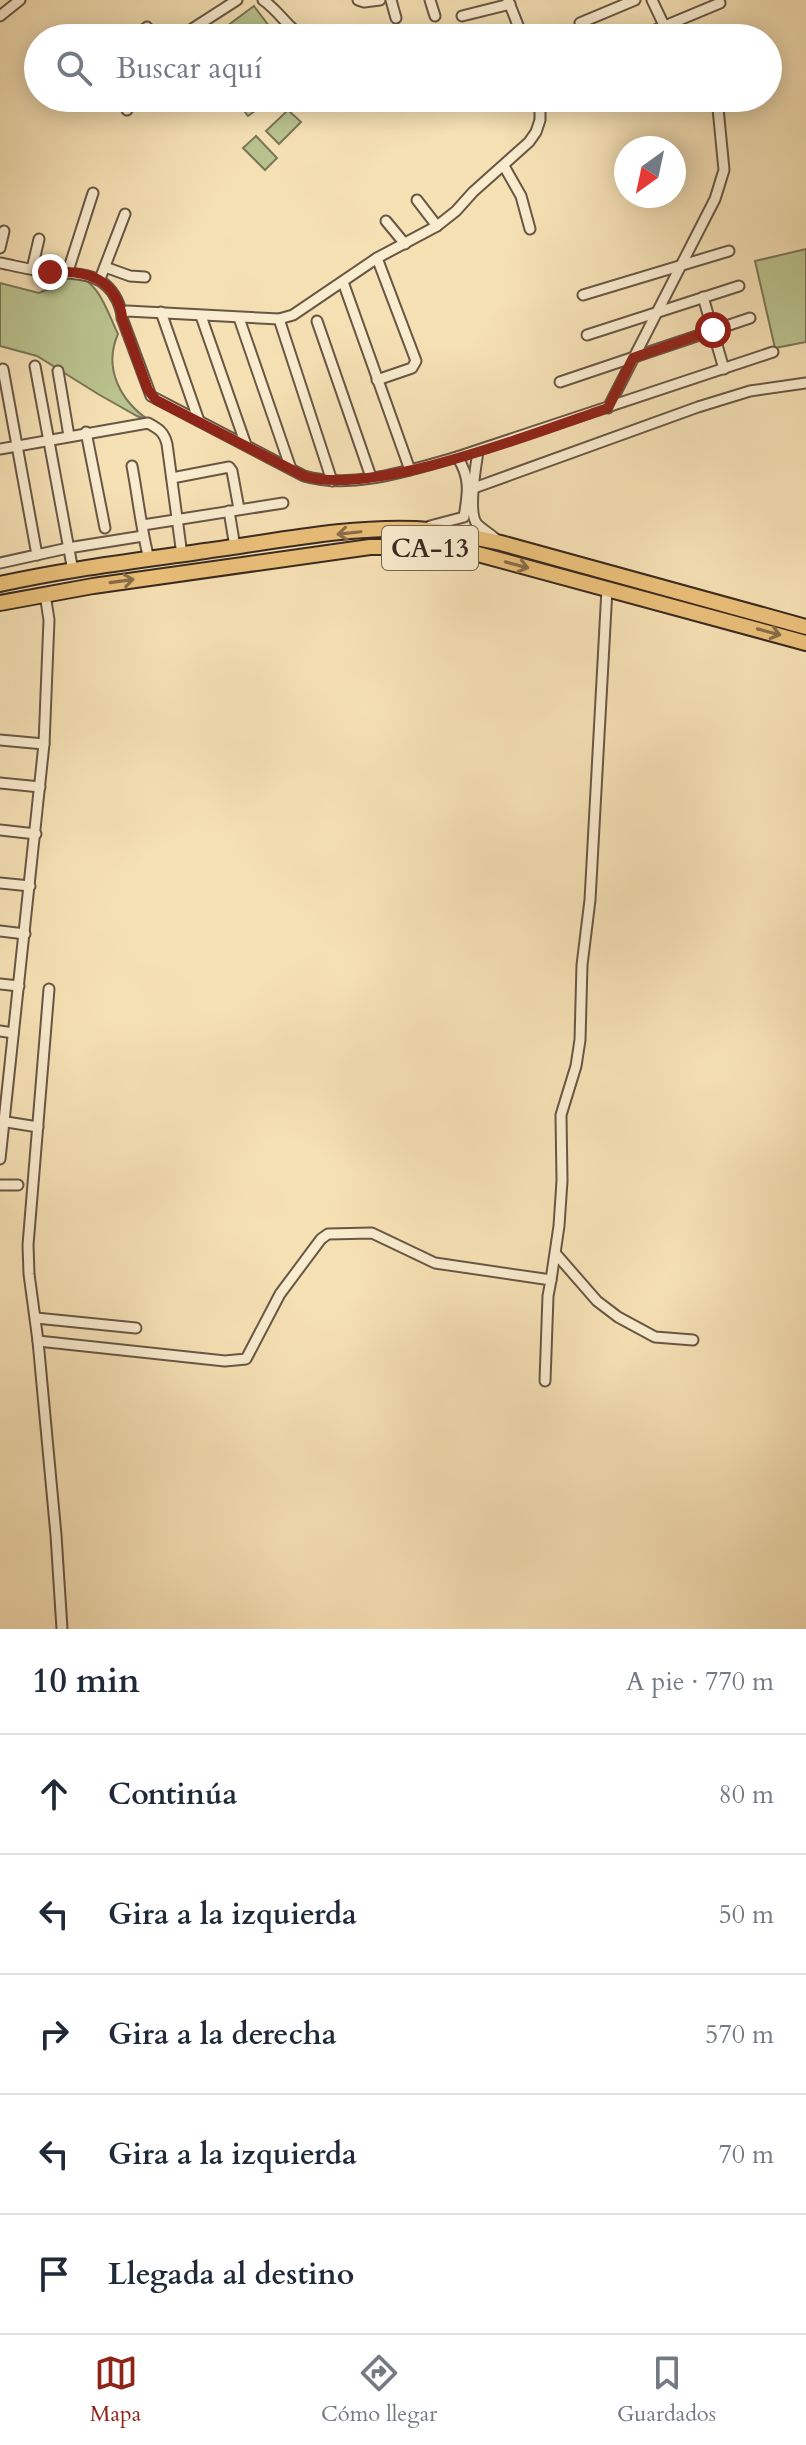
<!DOCTYPE html>
<html lang="es">
<meta charset="utf-8">
<style>
:root{--surface:#fff;--page:#f6f6f7;--text:#1f2937;--muted:#747a83;--line:#e0e1e3;--accent:#8f2418}
body{margin:0;font-family:Cardo,serif;background:var(--page);color:var(--text)}
.compass{position:absolute;left:614px;top:136px;width:72px;height:72px;border-radius:50%;background:var(--surface);box-shadow:0 4px 20px #0003;rotate:213deg}
.stop{position:absolute;width:24px;height:24px;margin:-18px;border:6px solid #8f2418;border-radius:50%;background:#fff}
.stop.end{background:#8f2418;border-color:#fff;box-shadow:0 2px 8px #0008}
.list{margin:0;padding:0;list-style:none}
h2{display:flex;justify-content:space-between;align-items:center;height:104px;margin:0;padding:0 32px;font-size:34px}
h2 small{font-size:26px;font-weight:400;color:var(--muted)}
.list li{display:grid;grid-template-columns:52px 1fr auto;gap:24px;align-items:center;box-sizing:border-box;height:120px;padding:0 32px;border-top:2px solid var(--line)}
.list b{display:block;font-size:30px;white-space:nowrap}
.list em{font-size:26px;font-style:normal;color:var(--muted)}
.icon{flex:none;width:44px;height:44px;fill:none;stroke:currentColor;stroke-width:2;stroke-linecap:round;stroke-linejoin:round}
.map{position:relative;flex:none;width:806px;height:1629px;overflow:hidden}
.search{position:absolute;background:var(--surface);box-shadow:0 4px 20px #0003;left:24px;right:24px;top:24px;height:88px;display:flex;align-items:center;gap:20px;box-sizing:border-box;padding:0 28px;border-radius:44px;color:var(--muted);font-size:30px}
.sheet{height:704px;background:var(--surface)}
nav{display:flex;justify-content:space-around;align-items:center;box-sizing:border-box;height:112px;border-top:2px solid var(--line);background:var(--surface);font-size:22px;color:var(--muted)}
nav a{display:grid;justify-items:center;gap:4px}
nav .on{color:var(--accent)}
.map>svg:first-child{display:block}
.green{fill:#bac38f;stroke:#7a7658;stroke-width:2}
.lines{fill:none;stroke-linecap:round;stroke-linejoin:round}
.minor-casing{stroke:#685745;stroke-width:13}
.highway-casing{stroke:#392920;stroke-width:18}
.minor{stroke:#f9eccf;stroke-width:9}
.highway{stroke:#ebc07a;stroke-width:14}
.oneway{stroke:#896d48}
.route{stroke:#8f2418;stroke-width:10}
.labels{text-anchor:middle;stroke-width:7;stroke-linejoin:round;paint-order:stroke}
.shield{fill:#f9eccf;stroke:#736454;stroke-width:2}
.shield-label{font-size:26px;font-weight:bold;fill:#392920}
</style>
<div class="map">
<svg width="806" height="1629" viewBox="0 0 806 1629">
<rect width="100%" height="100%" fill="#f6e1b5"/>
<filter id="stains"><feTurbulence type="fractalNoise" baseFrequency=".0025" numOctaves="4"/><feColorMatrix values="0 0 0 0 .2 0 0 0 0 .09 0 0 0 0 .02 0 0 0 .5 -.17"/></filter>
<radialGradient id="worn" r=".72"><stop offset=".6" stop-color="#630" stop-opacity="0"/><stop offset="1" stop-color="#630" stop-opacity=".3"/></radialGradient>
<!-- green -->
<g class="green">
<polygon points="254,6 278,38 211,38"/>
<polygon points="234,98 273,98 248,116"/>
<polygon points="288,110 301,122 279,144 266,131"/>
<polygon points="256,136 277,158 265,170 243,148"/>
<polygon points="806,249 806,342 775,348 755,261"/>
<path d="M71,275C99,278 107,312 118,334C103,368 120,401 150,421L137,416L98,394L37,356L0,346V283L39,293L53,287Z"/>
</g>
<g class="lines">
<defs>
<g id="minor">
<path d="M263,0C279,11 288,28 304,38"/>
<polyline points="358,0 364,2 380,0"/>
<polyline points="391,0 396,18"/>
<polyline points="430,0 435,16"/>
<polyline points="508,0 523,38"/>
<polyline points="652,0 670,38"/>
<polyline points="0,16 20,0"/>
<polyline points="462,16 510,4"/>
<polyline points="580,23 635,0"/>
<polyline points="133,38 147,27"/>
<polyline points="178,38 237,0"/>
<polyline points="636,38 720,3"/>
<polyline points="127,110 132,98"/>
<polyline points="504,166 521,196 530,229"/>
<polyline points="417,200 437,226"/>
<polyline points="386,221 405,244"/>
<polyline points="0,248 4,231"/>
<polyline points="377,258 416,361 412,368 377,380"/>
<path d="M0,263C16,266 34,271 51,272C78,274 103,272 117,300C120,307 122,311 122,318L151,396L304,476C353,490 410,470 457,457L773,352"/>
<polyline points="105,267 130,276 145,277"/>
<polyline points="32,269 39,239"/>
<polyline points="68,271 93,193"/>
<polyline points="100,279 125,214"/>
<polyline points="343,282 410,470"/>
<polyline points="583,295 729,251"/>
<polyline points="703,297 724,369"/>
<polyline points="161,312 199,421"/>
<polyline points="123,313 127,311 279,319 293,315 377,258 437,226 456,211 473,192 529,142 536,132 540,120 540,98"/>
<polyline points="201,316 246,445"/>
<polyline points="239,318 291,469"/>
<polyline points="279,319 332,481"/>
<polyline points="317,321 371,477"/>
<polyline points="587,335 739,286"/>
<polyline points="35,366 73,571"/>
<polyline points="3,369 37,555"/>
<polyline points="58,371 69,436"/>
<polyline points="560,382 750,318"/>
<polyline points="608,408 715,199 724,170 717,98"/>
<polyline points="86,432 105,528"/>
<path d="M0,449L148,423C159,429 164,432 167,444L182,555"/>
<path d="M478,451C476,467 467,512 477,524C483,530 492,535 498,541"/>
<path d="M132,466C138,497 141,529 149,559"/>
<polyline points="172,478 229,467 232,471 239,509"/>
<polyline points="474,488 698,407 750,391 806,383"/>
<polyline points="229,511 235,547"/>
<polyline points="143,525 283,503"/>
<path d="M430,526L464,517C468,494 471,477 457,457"/>
<polyline points="0,563 68,548 143,536"/>
<polyline points="0,740 44,744"/>
<polyline points="0,783 40,787"/>
<polyline points="0,830 36,834"/>
<polyline points="0,883 30,886"/>
<polyline points="0,931 25,934"/>
<polyline points="0,984 19,986"/>
<polyline points="49,989 28,1245 29,1274 38,1341 56,1535 62,1629"/>
<polyline points="0,1031 13,1033"/>
<polyline points="0,1121 38,1127"/>
<polyline points="0,1159 44,744 49,620 45,594"/>
<polyline points="0,1185 18,1185"/>
<polyline points="556,1254 597,1301 618,1317 655,1337 693,1340"/>
<polyline points="551,1280 559,1226 562,1181 561,1115 576,1066 580,1040 582,965 590,900 607,589"/>
<polyline points="36,1318 136,1328"/>
<polyline points="38,1341 225,1361 246,1359 280,1294 321,1239 328,1234 372,1233 435,1263 551,1280 548,1296 545,1381"/>
</g>
<g id="highway">
<path d="M0,584C67,569 136,561 205,551C273,542 348,526 416,529C445,531 473,537 501,543L806,627"/>
<polyline points="0,603 93,586 370,547 421,547 474,553 806,643"/>
</g>
</defs>
<!-- minor casing -->
<use href="#minor" class="minor-casing"/>
<!-- highway casing -->
<use href="#highway" class="highway-casing"/>
<!-- minor -->
<use href="#minor" class="minor"/>
<!-- highway -->
<use href="#highway" class="highway"/>
</g>
<!-- one-way arrows -->
<defs><path id="oneway-shaft" d="M-6 0H5M1.5-3L5.5 0L1.5 3" fill="none" stroke-width="1.6" stroke-linecap="round" stroke-linejoin="round" transform="scale(2)"/></defs>
<g class="oneway">
<use href="#oneway-shaft" transform="translate(349 533) rotate(174)"/>
<use href="#oneway-shaft" transform="translate(517 565) rotate(15)"/>
<use href="#oneway-shaft" transform="translate(122 581) rotate(-8)"/>
<use href="#oneway-shaft" transform="translate(769 632) rotate(15)"/>
</g>
<g class="lines">
<!-- route -->
<path class="route" d="M50,272C77,271 104,273 117,300C120,307 122,311 122,318L148,390L156,400L304,476C374,497 537,432 608,408L633,358L713,330"/>
</g>
<g class="labels">
<!-- shield labels -->
<rect class="shield" x="382" y="526" width="96" height="44" rx="6"/>
<g class="shield-label">
<text x="430" y="557">CA-13</text>
</g>
</g>
<rect width="100%" height="100%" filter="url(#stains)"/>
<rect width="100%" height="100%" fill="url(#worn)"/>
</svg>
<svg class="compass" viewBox="-18 -18 36 36"><path d="M0-13l5 13h-10z" fill="#e53935"/><path d="M0 13l5-13h-10z" fill="#747a83"/></svg>
<div class="stop" style="left:713px;top:330px"></div>
<div class="stop end" style="left:50px;top:272px"></div>
<div class="search"><svg class="icon" aria-label="search" viewBox="0 0 24 24"><circle cx="10" cy="10" r="6"/><path d="M15 15l6 6"/></svg>Buscar aquí</div>
</div>
<section class="sheet">
<h2>10 min<small>A pie · 770 m</small></h2>
<ul class="list">
<li><svg class="icon" aria-label="ahead" viewBox="0 0 24 24"><path d="M12 20V5M6 11l6-6 6 6"/></svg><div><b>Continúa</b></div><em>80 m</em></li>
<li><svg class="icon" aria-label="left" viewBox="0 0 24 24"><path d="M17 20v-9H6M10 6l-5 5 5 5"/></svg><div><b>Gira a la izquierda</b></div><em>50 m</em></li>
<li><svg class="icon" aria-label="right" viewBox="0 0 24 24"><path d="M7 20v-9h11M14 6l5 5-5 5"/></svg><div><b>Gira a la derecha</b></div><em>570 m</em></li>
<li><svg class="icon" aria-label="left" viewBox="0 0 24 24"><path d="M17 20v-9H6M10 6l-5 5 5 5"/></svg><div><b>Gira a la izquierda</b></div><em>70 m</em></li>
<li><svg class="icon" aria-label="arrive" viewBox="0 0 24 24"><path d="M6 21V4h12l-3 4 3 4H6"/></svg><div><b>Llegada al destino</b></div></li>
</ul>
</section>
<nav>
<a class="on"><svg class="icon" aria-label="map" viewBox="0 0 24 24"><path d="M3 6l6-2 6 2 6-2v14l-6 2-6-2-6 2zM9 4v14M15 6v14"/></svg>Mapa</a>
<a><svg class="icon" aria-label="directions" viewBox="0 0 24 24"><path d="M12 3l9 9-9 9-9-9zM9 14v-3h6M13 9l2 2-2 2"/></svg>Cómo llegar</a>
<a><svg class="icon" aria-label="saved" viewBox="0 0 24 24"><path d="M7 4h10v16l-5-4-5 4z"/></svg>Guardados</a>
</nav>
